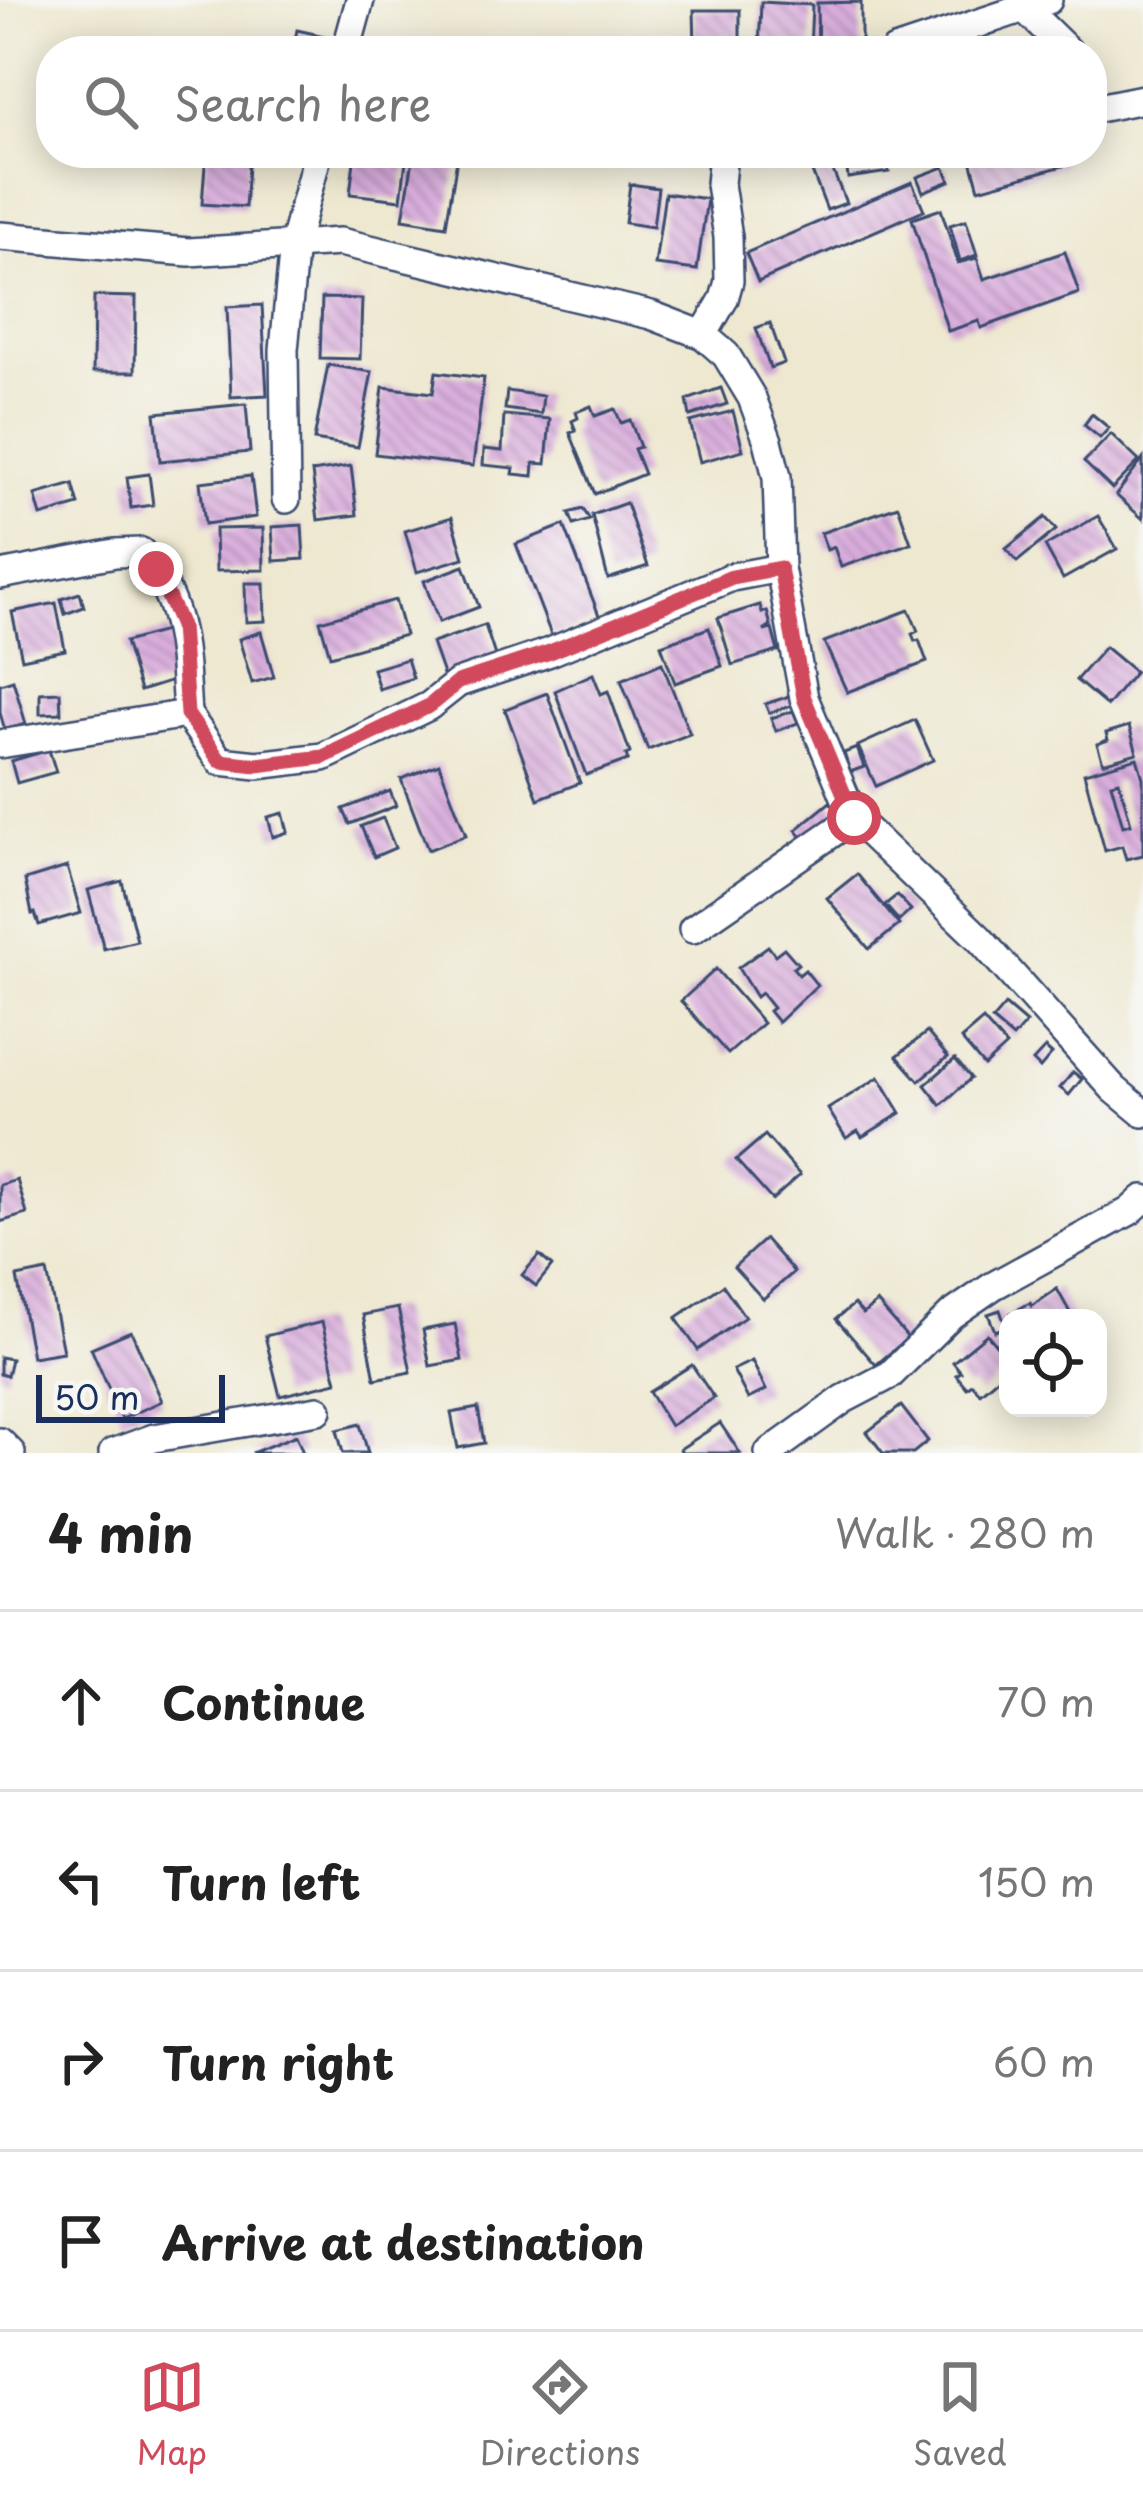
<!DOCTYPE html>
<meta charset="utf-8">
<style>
:root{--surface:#fff;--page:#f6f6f6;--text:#222;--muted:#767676;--line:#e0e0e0;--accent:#d1495b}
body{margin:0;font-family:"Playpen Sans",sans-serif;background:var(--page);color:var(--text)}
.controls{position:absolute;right:36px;bottom:36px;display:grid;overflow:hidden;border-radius:24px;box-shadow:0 6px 30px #0003}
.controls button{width:108px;height:108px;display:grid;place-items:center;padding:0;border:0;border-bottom:3px solid var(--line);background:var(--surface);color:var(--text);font:60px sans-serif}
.scale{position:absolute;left:36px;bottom:30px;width:189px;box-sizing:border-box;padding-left:12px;border:6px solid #1b2f5e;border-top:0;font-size:33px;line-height:42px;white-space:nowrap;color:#1b2f5e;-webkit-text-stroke:9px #f6f6f2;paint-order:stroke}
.stop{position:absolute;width:36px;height:36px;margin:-27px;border:9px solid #d1495b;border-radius:50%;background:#fff}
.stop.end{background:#d1495b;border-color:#fff;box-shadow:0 3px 12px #0008}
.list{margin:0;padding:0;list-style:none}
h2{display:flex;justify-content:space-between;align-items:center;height:156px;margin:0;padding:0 48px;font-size:51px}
h2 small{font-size:39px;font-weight:400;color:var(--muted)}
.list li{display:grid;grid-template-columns:78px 1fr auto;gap:36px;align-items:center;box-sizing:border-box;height:180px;padding:0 48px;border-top:3px solid var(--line)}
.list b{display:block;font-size:45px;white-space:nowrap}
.list em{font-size:39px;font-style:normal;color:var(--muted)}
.icon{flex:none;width:66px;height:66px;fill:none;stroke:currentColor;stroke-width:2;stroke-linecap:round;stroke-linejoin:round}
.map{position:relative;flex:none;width:1143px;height:1453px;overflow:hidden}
.search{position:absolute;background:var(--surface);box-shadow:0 6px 30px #0003;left:36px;right:36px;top:36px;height:132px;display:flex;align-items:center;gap:30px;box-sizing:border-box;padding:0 42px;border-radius:48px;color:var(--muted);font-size:45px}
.sheet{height:876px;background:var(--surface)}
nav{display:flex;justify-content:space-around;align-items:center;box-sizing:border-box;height:168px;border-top:3px solid var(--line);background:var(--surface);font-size:33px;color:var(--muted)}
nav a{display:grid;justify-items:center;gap:6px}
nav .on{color:var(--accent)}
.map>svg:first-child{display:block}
.building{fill:url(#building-back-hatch);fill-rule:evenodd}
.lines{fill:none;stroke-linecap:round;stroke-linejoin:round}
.minor-casing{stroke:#3b4b6f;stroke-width:32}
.minor{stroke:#fff;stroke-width:27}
.route{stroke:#d1495b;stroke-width:15}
</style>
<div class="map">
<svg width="1143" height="1453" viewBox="0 0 1143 1453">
<defs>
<pattern id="building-back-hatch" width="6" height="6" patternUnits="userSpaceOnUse" patternTransform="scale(3)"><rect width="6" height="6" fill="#daaedd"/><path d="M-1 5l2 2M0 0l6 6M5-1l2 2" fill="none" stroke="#b08eb6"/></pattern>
</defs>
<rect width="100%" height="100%" fill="#f6f6f2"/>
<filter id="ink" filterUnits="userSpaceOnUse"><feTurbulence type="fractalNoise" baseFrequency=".00833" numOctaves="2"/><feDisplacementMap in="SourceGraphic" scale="24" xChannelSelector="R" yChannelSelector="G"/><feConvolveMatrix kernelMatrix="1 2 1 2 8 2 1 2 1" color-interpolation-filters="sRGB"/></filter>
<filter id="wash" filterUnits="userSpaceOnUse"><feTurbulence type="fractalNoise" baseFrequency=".004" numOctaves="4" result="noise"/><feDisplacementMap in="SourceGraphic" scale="48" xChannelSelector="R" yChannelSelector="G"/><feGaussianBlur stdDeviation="2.7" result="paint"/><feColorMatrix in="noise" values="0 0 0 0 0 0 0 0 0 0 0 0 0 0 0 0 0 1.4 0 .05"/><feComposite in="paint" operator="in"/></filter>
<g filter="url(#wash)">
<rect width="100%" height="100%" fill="#eee8d0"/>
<g id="blocks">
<!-- building -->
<g class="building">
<polygon points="761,2 812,5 810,51 759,51"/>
<polygon points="861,2 861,51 818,51 817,3"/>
<polygon points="694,10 740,10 740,47 695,48"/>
<polygon points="297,30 333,38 330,51 293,50"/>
<polygon points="206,153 249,153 245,207 202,204"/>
<polygon points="355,153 407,153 401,200 350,194"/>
<polygon points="414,153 458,153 446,226 403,219"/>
<polygon points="798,153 833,153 803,165"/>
<polygon points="845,153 886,153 889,172 848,178"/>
<polygon points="969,153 1059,153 1063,166 979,189"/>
<polygon points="829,161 846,203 827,210 811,169"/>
<polygon points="944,167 950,181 923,192 917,177"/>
<polygon points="912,182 924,210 758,282 746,253"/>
<polygon points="630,184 658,188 653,227 625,223"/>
<polygon points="665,193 707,199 697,270 655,265"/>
<polygon points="941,209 958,263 977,258 984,279 1065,252 1079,293 981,328 979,321 948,331 912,219"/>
<polygon points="966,220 977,255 960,261 950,225"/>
<polygon points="94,296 136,297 135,372 93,372"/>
<polygon points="322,298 362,299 360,359 320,358"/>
<polygon points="262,305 267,395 231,397 227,307"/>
<polygon points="770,323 784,363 770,368 756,328"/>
<polygon points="328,365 372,372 358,447 314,440"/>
<polygon points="436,372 484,378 473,466 375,454 383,387 433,393"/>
<polygon points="721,388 727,404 690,416 687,400"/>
<polygon points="507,391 543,396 541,414 505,409"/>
<polygon points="246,404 250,452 160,461 155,413"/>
<polygon points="591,406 595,416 615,409 621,423 630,420 640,447 634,449 644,474 595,494 570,433 576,431 572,421 578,418 576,412"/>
<polygon points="733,411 743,450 700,462 690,422"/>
<polygon points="1092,414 1109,428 1100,438 1084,425"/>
<polygon points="504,415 550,419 546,464 534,463 533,476 513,474 514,468 483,465 484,449 502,451"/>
<polygon points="1111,434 1139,461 1112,489 1084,462"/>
<polygon points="1143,459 1143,519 1116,495"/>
<polygon points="351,466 357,515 318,520 312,472"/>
<polygon points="149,474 153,505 131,508 127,477"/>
<polygon points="251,476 256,517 205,524 200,482"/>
<polygon points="73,484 79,505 41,516 35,495"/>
<polygon points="626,503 648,566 608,579 592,515"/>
<polygon points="898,506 911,543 841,567 834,547 827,550 821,533"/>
<polygon points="583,509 590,520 574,525 569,513"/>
<polygon points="1098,516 1117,549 1063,579 1045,546"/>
<polygon points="452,517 464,558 417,572 405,531"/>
<polygon points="1045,517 1056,530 1017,562 1006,549"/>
<polygon points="302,525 304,559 274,561 272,527"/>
<polygon points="564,525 600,618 552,637 516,544"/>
<polygon points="263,528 264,570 216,571 215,529"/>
<polygon points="464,566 479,607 439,622 424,581"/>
<polygon points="245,583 264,583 265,621 246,622"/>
<polygon points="80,593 84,607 65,614 61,599"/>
<polygon points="395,600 405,635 330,656 320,621"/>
<polygon points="56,603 65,650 22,659 12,612"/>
<polygon points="760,605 762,613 767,611 771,626 764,631 772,629 778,651 732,665 718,618"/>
<polygon points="909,610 918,631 912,634 915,641 919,640 927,662 847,692 824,642"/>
<polygon points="485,625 498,665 473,667 444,677 432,643"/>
<polygon points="709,628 722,666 675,683 661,645"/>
<polygon points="168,630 182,678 140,691 125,642"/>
<polygon points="261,632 274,677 252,683 239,639"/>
<polygon points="1105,647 1135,672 1107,706 1076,680"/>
<polygon points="407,659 413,678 379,689 373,669"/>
<polygon points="662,663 690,734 648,750 621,680"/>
<polygon points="593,674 601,694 608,691 630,753 626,755 628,760 586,775 555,691"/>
<polygon points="13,680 26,724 5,730 0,713 0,684"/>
<polygon points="60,692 61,713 40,714 40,693"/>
<polygon points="547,693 580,783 538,799 505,709"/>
<polygon points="790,696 793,705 769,713 765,704"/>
<polygon points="793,711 798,723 776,731 771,718"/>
<polygon points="915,720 933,760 876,786 858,746"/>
<polygon points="1129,726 1137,753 1103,763 1097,744 1108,740 1106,733"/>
<polygon points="857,748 864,767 850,772 844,753"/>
<polygon points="49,750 56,772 17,783 11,761"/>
<path d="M1137,758L1143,778V855L1126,859L1122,846L1105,851L1084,773ZM1119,781L1131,824L1123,826L1111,783Z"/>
<polygon points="439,764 466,835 428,850 401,779"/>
<polygon points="390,791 396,806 350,824 343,809"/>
<polygon points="830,802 842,816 808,844 796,830"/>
<polygon points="283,813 288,832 273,837 268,817"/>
<polygon points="383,818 395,848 374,857 361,826"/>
<polygon points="67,867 81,913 39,925 35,913 32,914 25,880"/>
<polygon points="857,874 899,925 869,949 827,898"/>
<polygon points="122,881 137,941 104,949 88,890"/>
<polygon points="897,895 911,910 899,921 885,905"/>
<polygon points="768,946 775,955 784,948 798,964 793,968 799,975 805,970 817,985 778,1022 769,1011 773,1008 761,993 756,997 738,968"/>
<polygon points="716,969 763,1023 728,1054 681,1001"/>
<polygon points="1005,1005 1026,1023 1013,1038 992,1020"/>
<polygon points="983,1020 1006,1046 984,1066 961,1039"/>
<polygon points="927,1032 948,1057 919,1081 897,1056"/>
<polygon points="1045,1048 1052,1054 1040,1068 1033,1061"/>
<polygon points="955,1059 971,1078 941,1105 925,1085"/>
<polygon points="1073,1072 1082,1079 1069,1095 1060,1088"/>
<polygon points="879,1077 901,1113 862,1137 858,1131 846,1138 828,1109"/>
<polygon points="765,1135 800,1175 772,1200 736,1160"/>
<polygon points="17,1180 27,1214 0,1222 0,1185"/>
<polygon points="765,1239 794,1272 763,1299 734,1267"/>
<polygon points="539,1255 552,1266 536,1286 522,1275"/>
<polygon points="47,1271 63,1352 32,1357 17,1277"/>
<polygon points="723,1285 745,1317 698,1350 676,1318"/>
<polygon points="1057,1289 1073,1318 1014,1318 1011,1313 1030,1303 1032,1306"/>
<polygon points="877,1302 908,1338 876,1365 836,1319 854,1304 863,1314"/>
<polygon points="398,1308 411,1372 375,1379 363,1315"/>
<polygon points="1000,1310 1006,1327 995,1331 988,1314"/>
<polygon points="322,1322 337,1382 280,1396 265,1336"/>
<polygon points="455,1324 462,1360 430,1366 423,1330"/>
<polygon points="131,1331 162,1401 122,1419 91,1348"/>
<polygon points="987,1334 1008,1359 1008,1369 980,1393 972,1384 967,1388 956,1375 961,1372 953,1362"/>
<polygon points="0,1357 11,1359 7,1376 0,1374"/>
<polygon points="752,1361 766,1390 748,1399 733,1370"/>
<polygon points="692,1365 714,1398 670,1426 649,1392"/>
<polygon points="901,1406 928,1441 913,1453 883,1453 867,1432"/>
<polygon points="478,1408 484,1443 458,1448 451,1413"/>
<polygon points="720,1423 740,1453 682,1453 680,1449"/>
<polygon points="360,1424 368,1453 343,1453 337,1430"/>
<polygon points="296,1435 303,1453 252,1453"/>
</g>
</g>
</g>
<g filter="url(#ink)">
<use href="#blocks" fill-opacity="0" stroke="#3b4b6f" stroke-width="3"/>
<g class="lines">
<defs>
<g id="minor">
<polyline points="1024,8 1068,51"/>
<polyline points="346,51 360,0"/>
<polyline points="895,51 1048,0"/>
<polyline points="1092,105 1093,109 1143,99"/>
<polyline points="0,236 189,252 340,242 651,315 703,335 726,355 752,398 768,441 777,477 780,568 804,698 854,818 979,938 1114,1089 1143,1113"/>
<polyline points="703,335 724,299 729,281 728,237 720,184 723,153"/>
<polyline points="286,499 284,350 294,243 318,153"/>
<path d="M0,575L115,553L141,552C184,603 183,651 187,714"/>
<polyline points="0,744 187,714 220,761 257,765 323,757 429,706 458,683 550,652 732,577 780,568"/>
<polyline points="693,929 854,818"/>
<polyline points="0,1442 11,1453"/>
<polyline points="113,1453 154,1438 318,1410"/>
<polyline points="769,1453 844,1399 890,1375 951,1315 993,1286 1130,1211 1143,1199"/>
</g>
</defs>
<!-- minor casing -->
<use href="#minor" class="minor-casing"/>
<!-- minor -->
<use href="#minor" class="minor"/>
</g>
</g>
<g class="lines" filter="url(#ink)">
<!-- route -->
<polyline class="route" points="156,569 181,626 187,714 220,761 257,765 323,757 429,706 458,682 550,652 732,577 780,568 804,698 854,818"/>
</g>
</svg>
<div class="controls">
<button><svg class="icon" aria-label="locate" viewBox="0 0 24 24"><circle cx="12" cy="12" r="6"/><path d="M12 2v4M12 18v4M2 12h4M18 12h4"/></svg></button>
</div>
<div class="scale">50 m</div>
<div class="stop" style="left:854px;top:818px"></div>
<div class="stop end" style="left:156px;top:569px"></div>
<div class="search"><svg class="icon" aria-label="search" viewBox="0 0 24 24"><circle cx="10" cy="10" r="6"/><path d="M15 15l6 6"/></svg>Search here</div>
</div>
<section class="sheet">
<h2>4 min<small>Walk · 280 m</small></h2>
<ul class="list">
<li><svg class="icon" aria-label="ahead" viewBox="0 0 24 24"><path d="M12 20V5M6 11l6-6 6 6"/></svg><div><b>Continue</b></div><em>70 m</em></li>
<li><svg class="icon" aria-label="left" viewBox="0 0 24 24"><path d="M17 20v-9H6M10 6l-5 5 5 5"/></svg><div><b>Turn left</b></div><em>150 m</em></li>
<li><svg class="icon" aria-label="right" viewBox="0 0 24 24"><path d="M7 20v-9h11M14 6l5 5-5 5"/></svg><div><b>Turn right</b></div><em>60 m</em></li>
<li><svg class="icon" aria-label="arrive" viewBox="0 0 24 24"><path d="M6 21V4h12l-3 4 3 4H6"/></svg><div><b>Arrive at destination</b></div></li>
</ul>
</section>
<nav>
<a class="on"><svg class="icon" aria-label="map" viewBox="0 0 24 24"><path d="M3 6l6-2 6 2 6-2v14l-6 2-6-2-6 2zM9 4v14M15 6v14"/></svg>Map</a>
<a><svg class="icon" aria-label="directions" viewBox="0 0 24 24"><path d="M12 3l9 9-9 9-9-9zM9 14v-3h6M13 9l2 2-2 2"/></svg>Directions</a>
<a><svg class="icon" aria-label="saved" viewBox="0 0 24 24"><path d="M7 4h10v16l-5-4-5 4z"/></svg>Saved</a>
</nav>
